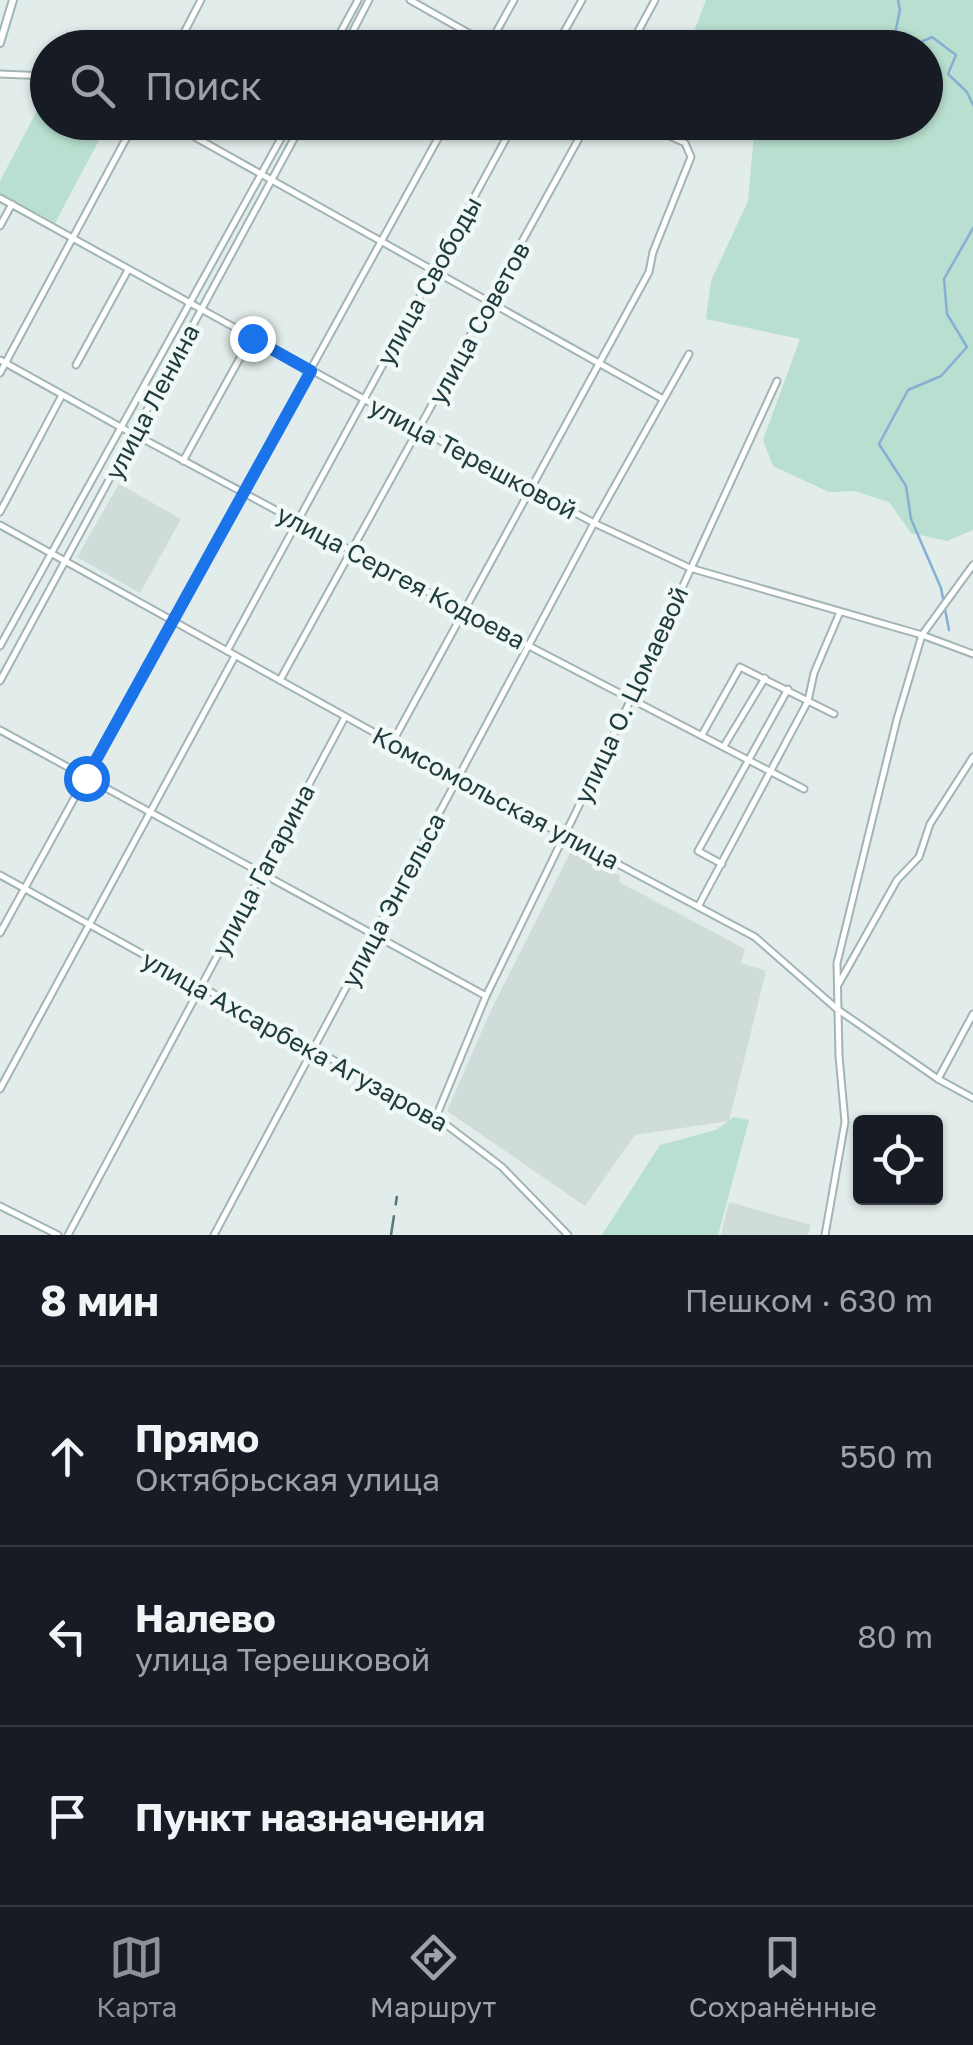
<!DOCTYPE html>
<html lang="ru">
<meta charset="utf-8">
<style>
:root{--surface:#171b24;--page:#20242c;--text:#f1f3f6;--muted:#9ea1a6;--line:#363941;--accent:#8c9099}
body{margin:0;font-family:"Golos Text",sans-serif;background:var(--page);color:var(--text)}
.controls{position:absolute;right:30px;bottom:30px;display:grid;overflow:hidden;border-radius:10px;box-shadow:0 2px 8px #0004}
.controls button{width:90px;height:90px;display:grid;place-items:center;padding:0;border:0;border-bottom:2px solid var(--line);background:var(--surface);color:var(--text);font:50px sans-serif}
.stop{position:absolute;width:30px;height:30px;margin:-22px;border:8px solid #1a73e8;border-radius:50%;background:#fff}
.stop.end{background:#1a73e8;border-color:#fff;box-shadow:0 2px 10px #0008}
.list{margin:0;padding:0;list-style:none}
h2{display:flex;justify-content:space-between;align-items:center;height:130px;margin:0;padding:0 40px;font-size:42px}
h2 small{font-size:32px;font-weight:400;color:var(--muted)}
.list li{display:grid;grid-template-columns:65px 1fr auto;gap:30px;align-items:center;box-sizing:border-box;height:180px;padding:0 40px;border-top:2px solid var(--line)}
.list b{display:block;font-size:38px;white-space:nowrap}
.list p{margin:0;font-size:32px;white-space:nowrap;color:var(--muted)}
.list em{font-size:32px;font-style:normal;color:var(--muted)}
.icon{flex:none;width:55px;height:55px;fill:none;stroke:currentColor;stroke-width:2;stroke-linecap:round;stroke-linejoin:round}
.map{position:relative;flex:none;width:973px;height:1235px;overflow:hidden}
.search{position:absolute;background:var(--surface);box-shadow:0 2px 8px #0004;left:30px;right:30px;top:30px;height:110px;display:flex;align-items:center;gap:25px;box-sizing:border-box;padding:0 35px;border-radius:55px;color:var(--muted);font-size:38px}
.sheet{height:670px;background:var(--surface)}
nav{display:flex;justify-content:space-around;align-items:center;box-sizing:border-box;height:140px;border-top:2px solid var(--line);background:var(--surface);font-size:28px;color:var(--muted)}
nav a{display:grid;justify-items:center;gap:5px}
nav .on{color:var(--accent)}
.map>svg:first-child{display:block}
.built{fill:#cfdcda}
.green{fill:#b8dfcf}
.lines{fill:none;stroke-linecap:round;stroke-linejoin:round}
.stream{stroke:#86afd4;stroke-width:2.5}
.minor-casing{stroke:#a3b4b4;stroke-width:9}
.tertiary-casing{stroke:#a3b4b4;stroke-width:9}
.secondary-casing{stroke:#9fb9b7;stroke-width:10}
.minor{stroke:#fff;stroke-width:5}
.tertiary{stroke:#fff;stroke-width:5}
.secondary{stroke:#fff;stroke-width:6}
.rail{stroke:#5b7879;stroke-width:2.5;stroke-dasharray:20 10;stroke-linecap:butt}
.route{stroke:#1a73e8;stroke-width:12}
.labels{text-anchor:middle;stroke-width:9;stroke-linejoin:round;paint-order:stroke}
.street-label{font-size:25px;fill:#203c3e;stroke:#f1f9f7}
</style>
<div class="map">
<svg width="973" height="1235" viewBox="0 0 973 1235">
<rect width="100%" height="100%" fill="#e1eceb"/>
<!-- built -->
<g class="built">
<polygon points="119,484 181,519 140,593 77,557"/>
<polygon points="572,849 620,876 619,882 745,949 741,963 766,971 729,1121 635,1135 585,1206 447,1111 491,1010"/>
<polygon points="729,1202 811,1225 808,1235 721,1235"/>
</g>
<!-- green -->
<g class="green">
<polygon points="706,0 973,0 973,530 947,541 911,533 889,502 855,491 829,492 773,466 763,440 800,339 706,319 711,281 748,201 755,123 926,122 926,48 688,47"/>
<polygon points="47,92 48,122 108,123 55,223 0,194 0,181"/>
<polygon points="734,1117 749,1120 718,1235 602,1235 660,1145 716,1130"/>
</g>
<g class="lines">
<!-- stream -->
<g class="stream">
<polyline points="892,48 900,10 898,0"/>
<polyline points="908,48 932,37 956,55 948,74 967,92 973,105"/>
<polyline points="949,630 941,588 911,519 906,486 879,444 908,390 941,376 967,347 947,314 944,279 973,228"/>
</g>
<defs>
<g id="minor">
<polyline points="410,0 495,48"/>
<polyline points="489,45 514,0"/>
<polyline points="176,48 201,0"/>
<polyline points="555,48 582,0"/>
<polyline points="629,48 655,0"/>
<polyline points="0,74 48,76"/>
<polyline points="168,122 663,399"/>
<polyline points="0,198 420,430 594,523 690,568 922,635 973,654"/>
<polyline points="0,226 12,204"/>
<polyline points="76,365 128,270"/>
<polyline points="0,373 135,122"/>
<polyline points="134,434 529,646 804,789"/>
<polyline points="183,461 251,338"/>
<polyline points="0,512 62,395"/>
<polyline points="0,525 458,779 755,937 837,1009 938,1079 973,1098"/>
<polyline points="227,651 515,122"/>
<polyline points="280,680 588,122"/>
<polyline points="0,730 486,996"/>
<polyline points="703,733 740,667 834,714"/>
<polyline points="392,743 649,272 653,252 691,157 685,143 638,122"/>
<polyline points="724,746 765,678"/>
<polyline points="722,864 698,851 788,689"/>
<polyline points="699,905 808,701 814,673 840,612"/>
<polyline points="0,933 447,122"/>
<polyline points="838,985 897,880 919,857 930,824 973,757"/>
<polyline points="938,1079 973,1014"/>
<polyline points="0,1089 235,656"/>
<polyline points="436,1117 486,996 632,697 777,381"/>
<polyline points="0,1206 58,1235"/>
<polyline points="68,1235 345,717"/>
<polyline points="214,1235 594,523 689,354"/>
</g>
<g id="tertiary">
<polyline points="332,48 358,0"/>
<polyline points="344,48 369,0"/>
<polyline points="0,360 133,434"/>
<polyline points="0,646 290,122"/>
<polyline points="0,681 303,122"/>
<polyline points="0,875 436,1117 502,1167 568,1235"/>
<polyline points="825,1235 845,1122 839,1056 837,963 897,719 922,635 973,565"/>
</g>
<polyline id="secondary" points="0,43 13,0"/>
</defs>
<!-- minor casing -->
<use href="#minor" class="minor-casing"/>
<!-- tertiary casing -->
<use href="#tertiary" class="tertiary-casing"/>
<!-- secondary casing -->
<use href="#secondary" class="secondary-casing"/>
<!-- minor -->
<use href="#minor" class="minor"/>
<!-- tertiary -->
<use href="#tertiary" class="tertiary"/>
<!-- secondary -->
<use href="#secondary" class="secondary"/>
<!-- rail -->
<polyline class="rail" points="391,1235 397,1196"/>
</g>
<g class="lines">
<!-- route -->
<polyline class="route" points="86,778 311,371 252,338"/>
</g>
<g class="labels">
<!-- street labels -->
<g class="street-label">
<text transform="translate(429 281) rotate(-61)" y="9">улица Свободы</text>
<text transform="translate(479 323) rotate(-61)" y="9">улица Советов</text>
<text transform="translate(152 402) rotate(-62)" y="9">улица Ленина</text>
<text transform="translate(473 458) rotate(28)" y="9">улица Терешковой</text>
<text transform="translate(401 577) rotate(28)" y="9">улица Сергея Кодоева</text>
<text transform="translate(631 695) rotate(-65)" y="9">улица О. Цомаевой</text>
<text transform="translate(496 798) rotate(28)" y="9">Комсомольская улица</text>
<text transform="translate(263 870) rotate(-62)" y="9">улица Гагарина</text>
<text transform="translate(393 900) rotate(-62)" y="9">улица Энгельса</text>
<text transform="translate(295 1041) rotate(29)" y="9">улица Ахсарбека Агузарова</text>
</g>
</g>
</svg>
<div class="controls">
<button><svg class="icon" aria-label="locate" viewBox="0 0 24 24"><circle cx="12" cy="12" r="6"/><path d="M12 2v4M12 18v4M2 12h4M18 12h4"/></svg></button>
</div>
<div class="stop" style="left:86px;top:778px"></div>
<div class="stop end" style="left:252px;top:338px"></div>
<div class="search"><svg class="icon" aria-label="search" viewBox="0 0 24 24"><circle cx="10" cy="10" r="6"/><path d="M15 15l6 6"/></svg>Поиск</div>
</div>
<section class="sheet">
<h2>8 мин<small>Пешком · 630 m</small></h2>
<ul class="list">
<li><svg class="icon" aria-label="ahead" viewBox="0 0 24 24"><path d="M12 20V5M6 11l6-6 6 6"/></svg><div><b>Прямо</b><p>Октябрьская улица</p></div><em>550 m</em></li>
<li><svg class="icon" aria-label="left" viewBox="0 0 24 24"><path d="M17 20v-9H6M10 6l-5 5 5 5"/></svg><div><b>Налево</b><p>улица Терешковой</p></div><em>80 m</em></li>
<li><svg class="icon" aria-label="arrive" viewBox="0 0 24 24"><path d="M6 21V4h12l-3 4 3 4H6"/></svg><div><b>Пункт назначения</b></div></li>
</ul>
</section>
<nav>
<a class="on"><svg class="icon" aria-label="map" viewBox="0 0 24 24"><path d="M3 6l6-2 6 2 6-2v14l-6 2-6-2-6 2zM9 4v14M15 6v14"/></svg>Карта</a>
<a><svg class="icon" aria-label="directions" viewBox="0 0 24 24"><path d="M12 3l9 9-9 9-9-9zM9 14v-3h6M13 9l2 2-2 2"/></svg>Маршрут</a>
<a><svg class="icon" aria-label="saved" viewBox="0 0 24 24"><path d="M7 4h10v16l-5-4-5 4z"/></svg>Сохранённые</a>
</nav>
